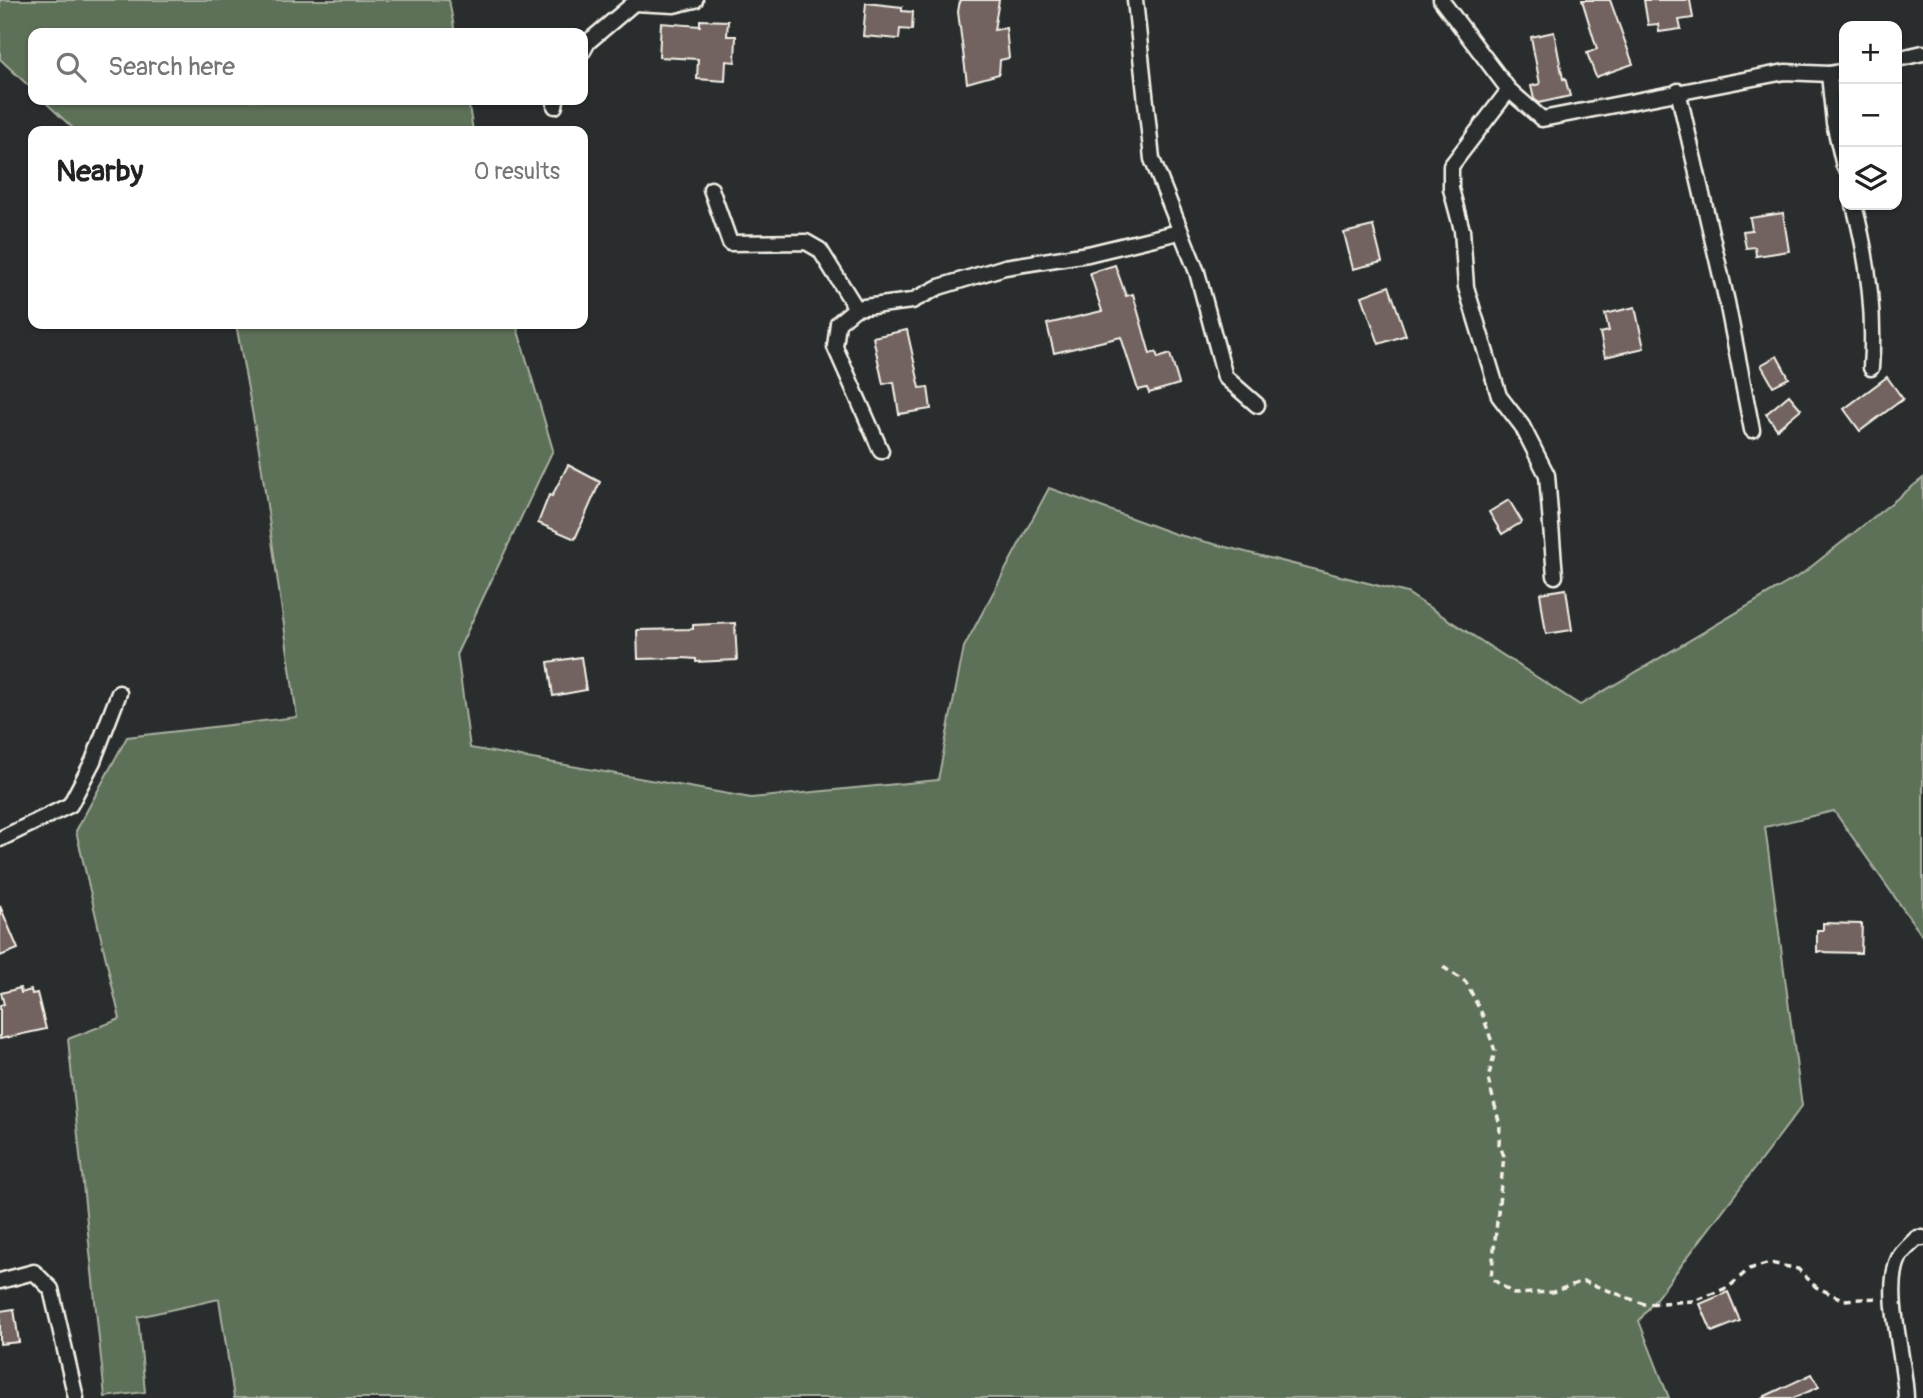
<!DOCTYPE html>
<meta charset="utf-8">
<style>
:root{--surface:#fff;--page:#f6f6f6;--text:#222;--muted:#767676;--line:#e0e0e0}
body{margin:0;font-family:Pangolin,sans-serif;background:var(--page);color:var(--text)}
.controls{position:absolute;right:21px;top:21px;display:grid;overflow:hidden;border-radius:14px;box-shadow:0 2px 5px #0004}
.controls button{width:63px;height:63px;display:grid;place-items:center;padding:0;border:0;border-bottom:2px solid var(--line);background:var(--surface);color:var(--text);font:35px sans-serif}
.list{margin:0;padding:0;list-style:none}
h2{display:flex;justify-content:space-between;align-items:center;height:91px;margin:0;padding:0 28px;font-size:30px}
h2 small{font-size:23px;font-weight:400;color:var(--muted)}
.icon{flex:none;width:38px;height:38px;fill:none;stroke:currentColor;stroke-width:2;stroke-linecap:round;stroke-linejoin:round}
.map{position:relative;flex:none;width:1923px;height:1398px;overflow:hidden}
.search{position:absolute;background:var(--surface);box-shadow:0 2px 5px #0004;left:28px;top:28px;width:560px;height:77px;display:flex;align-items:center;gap:18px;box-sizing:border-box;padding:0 24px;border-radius:14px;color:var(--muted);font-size:26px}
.panel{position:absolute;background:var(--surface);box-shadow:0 2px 5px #0004;left:28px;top:126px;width:560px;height:203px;border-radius:14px}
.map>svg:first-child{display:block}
.green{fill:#5d6f59;stroke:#a8b0a0;stroke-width:2}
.building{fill:#726460;stroke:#f4f1e8;stroke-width:2}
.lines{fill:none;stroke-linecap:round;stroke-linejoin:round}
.street-casing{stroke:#f4f1e8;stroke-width:19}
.path{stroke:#f4f1e8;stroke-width:3.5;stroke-dasharray:7 5;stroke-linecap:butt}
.street{stroke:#2a2d2e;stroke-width:14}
</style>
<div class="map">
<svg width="1923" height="1398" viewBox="0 0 1923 1398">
<rect width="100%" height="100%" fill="#2a2d2e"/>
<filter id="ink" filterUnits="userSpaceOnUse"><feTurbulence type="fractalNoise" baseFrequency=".0143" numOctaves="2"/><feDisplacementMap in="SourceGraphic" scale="14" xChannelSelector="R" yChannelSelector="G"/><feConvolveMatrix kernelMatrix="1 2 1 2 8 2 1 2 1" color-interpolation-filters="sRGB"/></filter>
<g filter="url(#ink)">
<!-- green -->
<g class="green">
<polygon points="0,0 449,0 455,33 33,33 33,90 0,59"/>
<polygon points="43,100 468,100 473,131 76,131"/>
<polygon points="236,324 516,324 553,450 457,653 470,748 751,798 938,780 964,647 1049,488 1175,534 1407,593 1580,705 1802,574 1923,478 1923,937 1834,811 1765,827 1802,1106 1639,1321 1669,1398 234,1398 219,1299 138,1317 145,1392 105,1397 68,1039 120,1019 76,831 127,737 297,717 259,449"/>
</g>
<!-- building -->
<g class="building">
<polygon points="960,0 999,0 994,30 1006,28 1009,58 1000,60 999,74 967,83 958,12"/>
<polygon points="1582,0 1610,0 1633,64 1596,77 1587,53 1597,49"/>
<polygon points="1644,0 1690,0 1693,18 1679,20 1681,29 1659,32 1658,24 1648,25"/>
<polygon points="866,3 902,7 902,11 913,12 912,30 900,29 899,39 863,36"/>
<polygon points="700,20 728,21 727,36 736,36 735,62 726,61 725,81 697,79 698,59 659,57 661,23 700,26"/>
<polygon points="1554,32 1563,79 1565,78 1570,96 1539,103 1534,99 1531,86 1540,84 1531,37"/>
<polygon points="1783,213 1789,251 1756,256 1755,247 1746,248 1743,231 1752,230 1750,218"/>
<polygon points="1373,226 1382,262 1353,269 1344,233"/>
<polygon points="1115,265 1126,296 1133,294 1150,354 1156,352 1158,358 1170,354 1179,384 1149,393 1147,388 1138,390 1121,337 1054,353 1047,324 1102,311 1090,273"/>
<polygon points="1389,286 1406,335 1379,344 1362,296"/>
<polygon points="1635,307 1644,348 1605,357 1600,333 1609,331 1605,314"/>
<polygon points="907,330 920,388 928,387 931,409 899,414 894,382 883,384 873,337"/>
<polygon points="1777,356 1789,378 1773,386 1761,365"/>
<polygon points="1887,377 1903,399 1860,431 1844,409"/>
<polygon points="1789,395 1801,409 1777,429 1766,414"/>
<polygon points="568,465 600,482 575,539 538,523 549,495 552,496"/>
<polygon points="1509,500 1522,522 1502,534 1489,512"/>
<polygon points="1566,589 1572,630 1546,634 1540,593"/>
<polygon points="735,623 737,660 696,662 696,659 683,658 638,659 637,630 693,629 693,625"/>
<polygon points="581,657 586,690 553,696 548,662"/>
<polygon points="0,906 18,949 0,956"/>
<polygon points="1823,923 1862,924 1861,953 1817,952 1817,930 1823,930"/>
<polygon points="20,988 21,993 31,990 32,994 37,993 46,1029 0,1039 0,1005 4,1004 1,993"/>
<polygon points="1728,1292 1740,1321 1712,1332 1700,1304"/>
<polygon points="14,1309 19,1342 0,1344 0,1311"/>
<polygon points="1812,1374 1819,1387 1794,1398 1761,1398"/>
</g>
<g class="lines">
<defs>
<g id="street">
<polyline points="1135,0 1152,159 1197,272 1225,377 1257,405"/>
<polyline points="1441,0 1509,90 1542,119 1785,72 1829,74 1844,71"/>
<polyline points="583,51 588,42 634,3 674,5 695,0"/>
<polyline points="1897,59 1923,53"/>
<polyline points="1829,74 1834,123 1844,166"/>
<polyline points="1509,90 1451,166 1451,189 1462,230 1466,287 1499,396 1522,426 1547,475 1555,576"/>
<polyline points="1678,91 1727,302 1752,430"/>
<polyline points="555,106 556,100"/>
<polyline points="711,189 730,243 806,242 820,250 856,308 912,301 939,287 1005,267 1088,254 1179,232"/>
<path d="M1854,205C1868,258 1875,314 1871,368"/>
<polyline points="856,308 838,323 835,347 881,451"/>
<polyline points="0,839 70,805 93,761 119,693"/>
<polyline points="0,1281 34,1272 51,1289 76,1398"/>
<path d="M1906,1398C1905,1358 1883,1292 1899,1258C1902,1251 1911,1244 1917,1238H1923"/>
</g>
</defs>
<!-- street casing -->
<use href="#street" class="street-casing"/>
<!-- path -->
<polyline class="path" points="1443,967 1466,982 1483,1016 1495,1051 1488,1079 1500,1125 1499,1144 1504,1156 1491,1278 1514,1294 1553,1292 1583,1281 1644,1304 1694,1301 1729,1287 1749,1269 1770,1263 1798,1269 1816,1287 1844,1300 1879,1298"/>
<!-- street -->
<use href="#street" class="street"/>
</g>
</g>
</svg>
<div class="controls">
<button>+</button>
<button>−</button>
<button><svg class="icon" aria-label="layers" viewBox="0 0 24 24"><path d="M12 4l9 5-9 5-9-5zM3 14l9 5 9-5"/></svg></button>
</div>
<div class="search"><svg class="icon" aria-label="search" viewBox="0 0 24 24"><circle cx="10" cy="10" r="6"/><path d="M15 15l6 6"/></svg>Search here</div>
<section class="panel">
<h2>Nearby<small>0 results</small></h2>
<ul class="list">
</ul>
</section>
</div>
